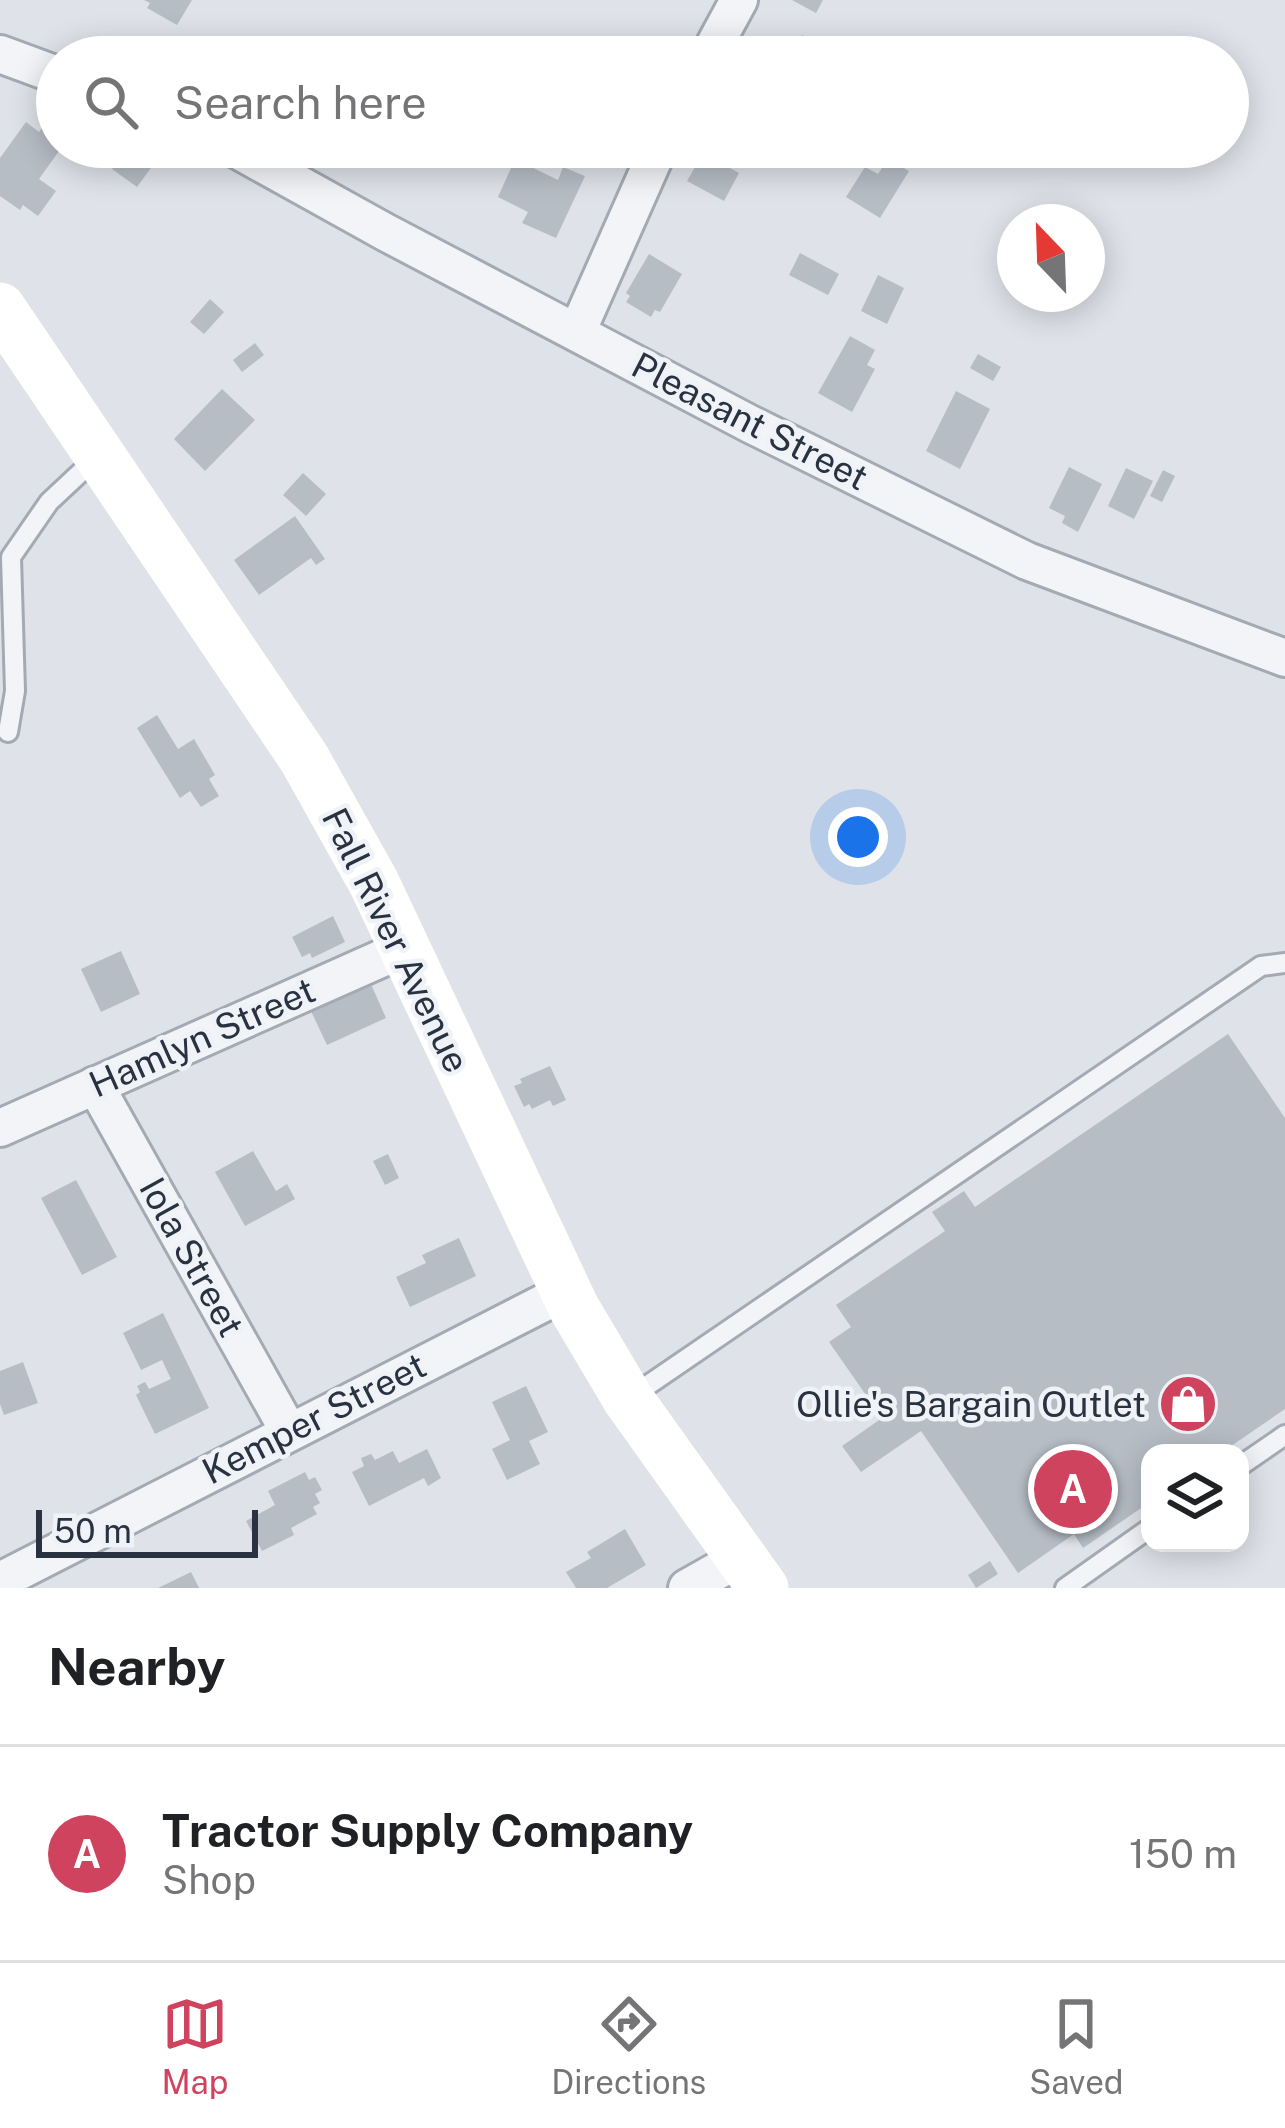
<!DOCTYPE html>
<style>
:root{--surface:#fff;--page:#f6f6f6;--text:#202124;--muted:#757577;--line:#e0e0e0;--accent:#cf435e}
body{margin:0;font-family:"Public Sans",sans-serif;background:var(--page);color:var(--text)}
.controls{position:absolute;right:36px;bottom:36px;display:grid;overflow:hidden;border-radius:24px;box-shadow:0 6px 30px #0003}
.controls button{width:108px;height:108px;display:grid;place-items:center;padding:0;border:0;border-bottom:3px solid var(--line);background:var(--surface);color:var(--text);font:60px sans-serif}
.compass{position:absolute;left:997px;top:204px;width:108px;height:108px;border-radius:50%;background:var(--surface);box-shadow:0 6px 30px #0003;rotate:337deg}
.scale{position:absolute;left:36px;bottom:30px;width:222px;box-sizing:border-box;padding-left:12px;border:6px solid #283240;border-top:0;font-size:33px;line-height:42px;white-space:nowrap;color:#283240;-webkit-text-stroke:9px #eff2f6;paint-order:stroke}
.you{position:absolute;left:858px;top:837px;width:42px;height:42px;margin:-30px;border:9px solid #fff;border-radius:50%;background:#1a73e8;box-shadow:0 0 0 18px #1a73e833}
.badge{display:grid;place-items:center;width:78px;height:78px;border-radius:50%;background:var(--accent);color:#fff;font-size:39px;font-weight:700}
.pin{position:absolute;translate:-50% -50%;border:6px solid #fff;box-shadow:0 3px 12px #0006}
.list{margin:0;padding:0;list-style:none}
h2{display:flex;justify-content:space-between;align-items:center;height:156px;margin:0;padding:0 48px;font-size:51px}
h2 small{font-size:39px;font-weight:400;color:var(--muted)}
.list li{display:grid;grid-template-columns:78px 1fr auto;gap:36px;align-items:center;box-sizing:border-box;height:216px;padding:0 48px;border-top:3px solid var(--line)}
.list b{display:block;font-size:45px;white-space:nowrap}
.list p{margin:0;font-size:39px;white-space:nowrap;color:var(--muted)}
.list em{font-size:39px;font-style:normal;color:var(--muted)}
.icon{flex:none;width:66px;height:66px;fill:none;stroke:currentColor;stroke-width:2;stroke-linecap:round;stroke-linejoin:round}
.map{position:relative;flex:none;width:1285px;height:1588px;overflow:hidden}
.search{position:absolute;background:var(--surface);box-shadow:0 6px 30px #0003;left:36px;right:36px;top:36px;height:132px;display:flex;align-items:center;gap:30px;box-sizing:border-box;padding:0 42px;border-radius:66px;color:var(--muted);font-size:45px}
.sheet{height:372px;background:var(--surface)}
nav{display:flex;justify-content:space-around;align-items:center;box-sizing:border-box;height:168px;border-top:3px solid var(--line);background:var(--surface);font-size:33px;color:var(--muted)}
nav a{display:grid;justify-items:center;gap:6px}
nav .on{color:var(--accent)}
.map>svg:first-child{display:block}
.building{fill:#b6bdc5}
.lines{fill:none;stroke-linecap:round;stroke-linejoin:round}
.service-casing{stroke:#a4aab3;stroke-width:24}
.minor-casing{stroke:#a4aab3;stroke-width:42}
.service{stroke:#f2f4f7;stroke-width:18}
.minor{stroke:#f2f4f7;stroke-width:36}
.secondary{stroke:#fff;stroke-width:51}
.labels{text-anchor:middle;stroke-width:9;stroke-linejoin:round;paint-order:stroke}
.street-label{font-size:36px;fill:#283240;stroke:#eff2f6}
.poi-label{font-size:36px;fill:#283240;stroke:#eff2f6;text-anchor:end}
</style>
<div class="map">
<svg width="1285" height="1588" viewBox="0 0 1285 1588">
<rect width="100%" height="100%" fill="#dfe3e9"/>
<!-- building -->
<g class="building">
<polygon points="144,0 192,0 177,25 147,8 150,3"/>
<polygon points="792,0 823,0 816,13"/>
<polygon points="802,35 840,57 790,57"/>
<polygon points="624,36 658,51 655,57 615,57"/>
<polygon points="388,46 410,57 383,57"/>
<polygon points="53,113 57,116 57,147 62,147 39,179 56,191 38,216 23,205 20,210 0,196 0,158 26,122 39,132"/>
<polygon points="128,147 164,150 137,187 112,169"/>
<polygon points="365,147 402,147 394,162"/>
<polygon points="703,153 739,173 724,201 687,181"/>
<polygon points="515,159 558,180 563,167 585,176 556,238 522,223 528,212 498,197"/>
<polygon points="888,159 909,171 880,218 846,197 865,167 878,174"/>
<polygon points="800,253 839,274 828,295 789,275"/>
<polygon points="649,254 682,274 660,312 655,310 651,317 626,302 630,296 626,293"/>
<polygon points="878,275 904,288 887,324 861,311"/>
<polygon points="210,299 224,312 204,334 190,322"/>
<polygon points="850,336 875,350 867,365 875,369 852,412 818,393"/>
<polygon points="255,343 264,355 242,372 233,360"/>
<polygon points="978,354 1001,367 993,381 970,368"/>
<polygon points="222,389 255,420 205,471 174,439"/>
<polygon points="956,391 990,409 960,469 926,451"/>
<polygon points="1069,467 1102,484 1078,532 1062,523 1065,516 1049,508"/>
<polygon points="1126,468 1153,481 1134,519 1108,506"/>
<polygon points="1163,470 1175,476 1162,502 1150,496"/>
<polygon points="303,473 326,494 306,516 283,495"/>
<polygon points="295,516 325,559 316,565 311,558 259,595 234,560"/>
<polygon points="157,715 178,749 194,739 215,775 209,779 219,796 201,807 190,791 180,798 137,728"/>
<polygon points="333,916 345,942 312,958 310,953 302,957 292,937"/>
<polygon points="121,951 140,994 101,1012 81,969"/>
<polygon points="370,982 386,1018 327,1045 310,1009"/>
<polygon points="1228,1034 1285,1118 1285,1409 1221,1453 1150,1453 1150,1502 1083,1548 1074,1534 1018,1573 921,1431 861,1472 842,1446 882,1418 829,1342 851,1327 836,1305 945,1231 932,1212 964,1191 975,1207"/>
<polygon points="550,1066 566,1100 553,1106 550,1100 532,1109 529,1104 524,1107 514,1086 522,1083 520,1079"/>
<polygon points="253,1151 276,1191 287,1184 295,1199 245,1226 215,1172"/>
<polygon points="388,1154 399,1178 385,1185 373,1161"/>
<polygon points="76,1180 117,1257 82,1275 41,1198"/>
<polygon points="459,1238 476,1276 410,1307 396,1277 426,1263 422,1255"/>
<polygon points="163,1313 209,1408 155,1434 136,1395 140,1392 137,1386 145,1382 149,1389 171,1379 162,1360 141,1370 123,1333"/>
<polygon points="23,1362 38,1403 4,1415 0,1404 0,1371"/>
<polygon points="526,1386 548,1432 529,1441 540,1464 507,1480 492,1449 510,1440 492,1402"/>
<polygon points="427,1449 441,1478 428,1486 424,1478 369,1506 352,1472 364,1466 361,1458 371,1454 375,1460 393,1451 399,1463"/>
<polygon points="305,1472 309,1480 315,1477 322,1490 315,1494 320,1503 313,1507 317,1514 291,1528 294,1535 262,1551 246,1521 275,1505 268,1491"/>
<polygon points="625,1529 646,1565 607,1588 576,1588 566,1572 591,1558 587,1552"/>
<polygon points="990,1561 998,1574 976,1588 968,1575"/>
<polygon points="191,1572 199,1588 158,1588"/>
</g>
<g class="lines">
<defs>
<g id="service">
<polyline points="8,732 15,691 11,557 49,502 96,458"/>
<polyline points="632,1396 1261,966 1285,963"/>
<polyline points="1240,1466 1285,1435"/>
<polyline points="1065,1588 1150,1528"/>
</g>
<g id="minor">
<polyline points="0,54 57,75"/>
<polyline points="708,57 739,0"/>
<polyline points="232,147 385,232 750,424 1027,561 1285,658"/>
<polyline points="577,332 659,147"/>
<polyline points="95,1085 288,1430"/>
<polyline points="0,1128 405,948"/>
<polyline points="0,1581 565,1292"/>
<polyline points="687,1588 740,1558"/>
</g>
</defs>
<!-- service casing -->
<use href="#service" class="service-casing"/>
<!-- minor casing -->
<use href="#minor" class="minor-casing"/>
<!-- service -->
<use href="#service" class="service"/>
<!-- minor -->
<use href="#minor" class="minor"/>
<!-- secondary -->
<polyline class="secondary" points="0,308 304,758 374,883 574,1308 628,1399 763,1588"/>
</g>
<!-- icons -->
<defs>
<symbol id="shop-disc" viewBox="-11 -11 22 22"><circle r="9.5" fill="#cf435e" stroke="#eff2f6"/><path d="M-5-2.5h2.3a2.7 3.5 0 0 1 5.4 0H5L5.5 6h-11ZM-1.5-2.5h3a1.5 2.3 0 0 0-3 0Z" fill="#fff"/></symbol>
</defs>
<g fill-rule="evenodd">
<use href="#shop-disc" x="1155" y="1371" width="66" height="66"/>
</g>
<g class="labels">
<!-- street labels -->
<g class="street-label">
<text transform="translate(750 421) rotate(27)" y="13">Pleasant Street</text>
<text transform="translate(396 940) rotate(64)" y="13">Fall River Avenue</text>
<text transform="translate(202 1037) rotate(-24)" y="13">Hamlyn Street</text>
<text transform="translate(192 1257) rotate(61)" y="13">Iola Street</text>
<text transform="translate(314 1418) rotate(-27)" y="13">Kemper Street</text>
</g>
<!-- poi labels -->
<g class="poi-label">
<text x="1146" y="1417">Ollie's Bargain Outlet</text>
</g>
</g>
</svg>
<div class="controls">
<button><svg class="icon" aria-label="layers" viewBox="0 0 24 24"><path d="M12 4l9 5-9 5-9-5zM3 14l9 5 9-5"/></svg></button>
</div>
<svg class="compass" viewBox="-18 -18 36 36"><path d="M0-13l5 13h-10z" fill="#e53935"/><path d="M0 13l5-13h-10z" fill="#757577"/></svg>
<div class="scale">50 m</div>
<div class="you"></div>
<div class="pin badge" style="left:1073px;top:1489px">A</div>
<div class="search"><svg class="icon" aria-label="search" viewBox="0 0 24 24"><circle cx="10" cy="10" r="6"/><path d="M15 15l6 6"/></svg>Search here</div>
</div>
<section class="sheet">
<h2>Nearby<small></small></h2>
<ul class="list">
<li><span class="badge">A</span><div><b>Tractor Supply Company</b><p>Shop</p></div><em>150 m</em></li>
</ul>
</section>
<nav>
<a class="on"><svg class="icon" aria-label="map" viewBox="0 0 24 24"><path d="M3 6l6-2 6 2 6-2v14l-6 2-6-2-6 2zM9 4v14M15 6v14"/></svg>Map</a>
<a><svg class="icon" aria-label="directions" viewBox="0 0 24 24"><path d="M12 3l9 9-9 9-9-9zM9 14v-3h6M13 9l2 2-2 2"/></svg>Directions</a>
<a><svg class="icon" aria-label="saved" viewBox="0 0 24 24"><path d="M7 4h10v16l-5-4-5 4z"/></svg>Saved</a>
</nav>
